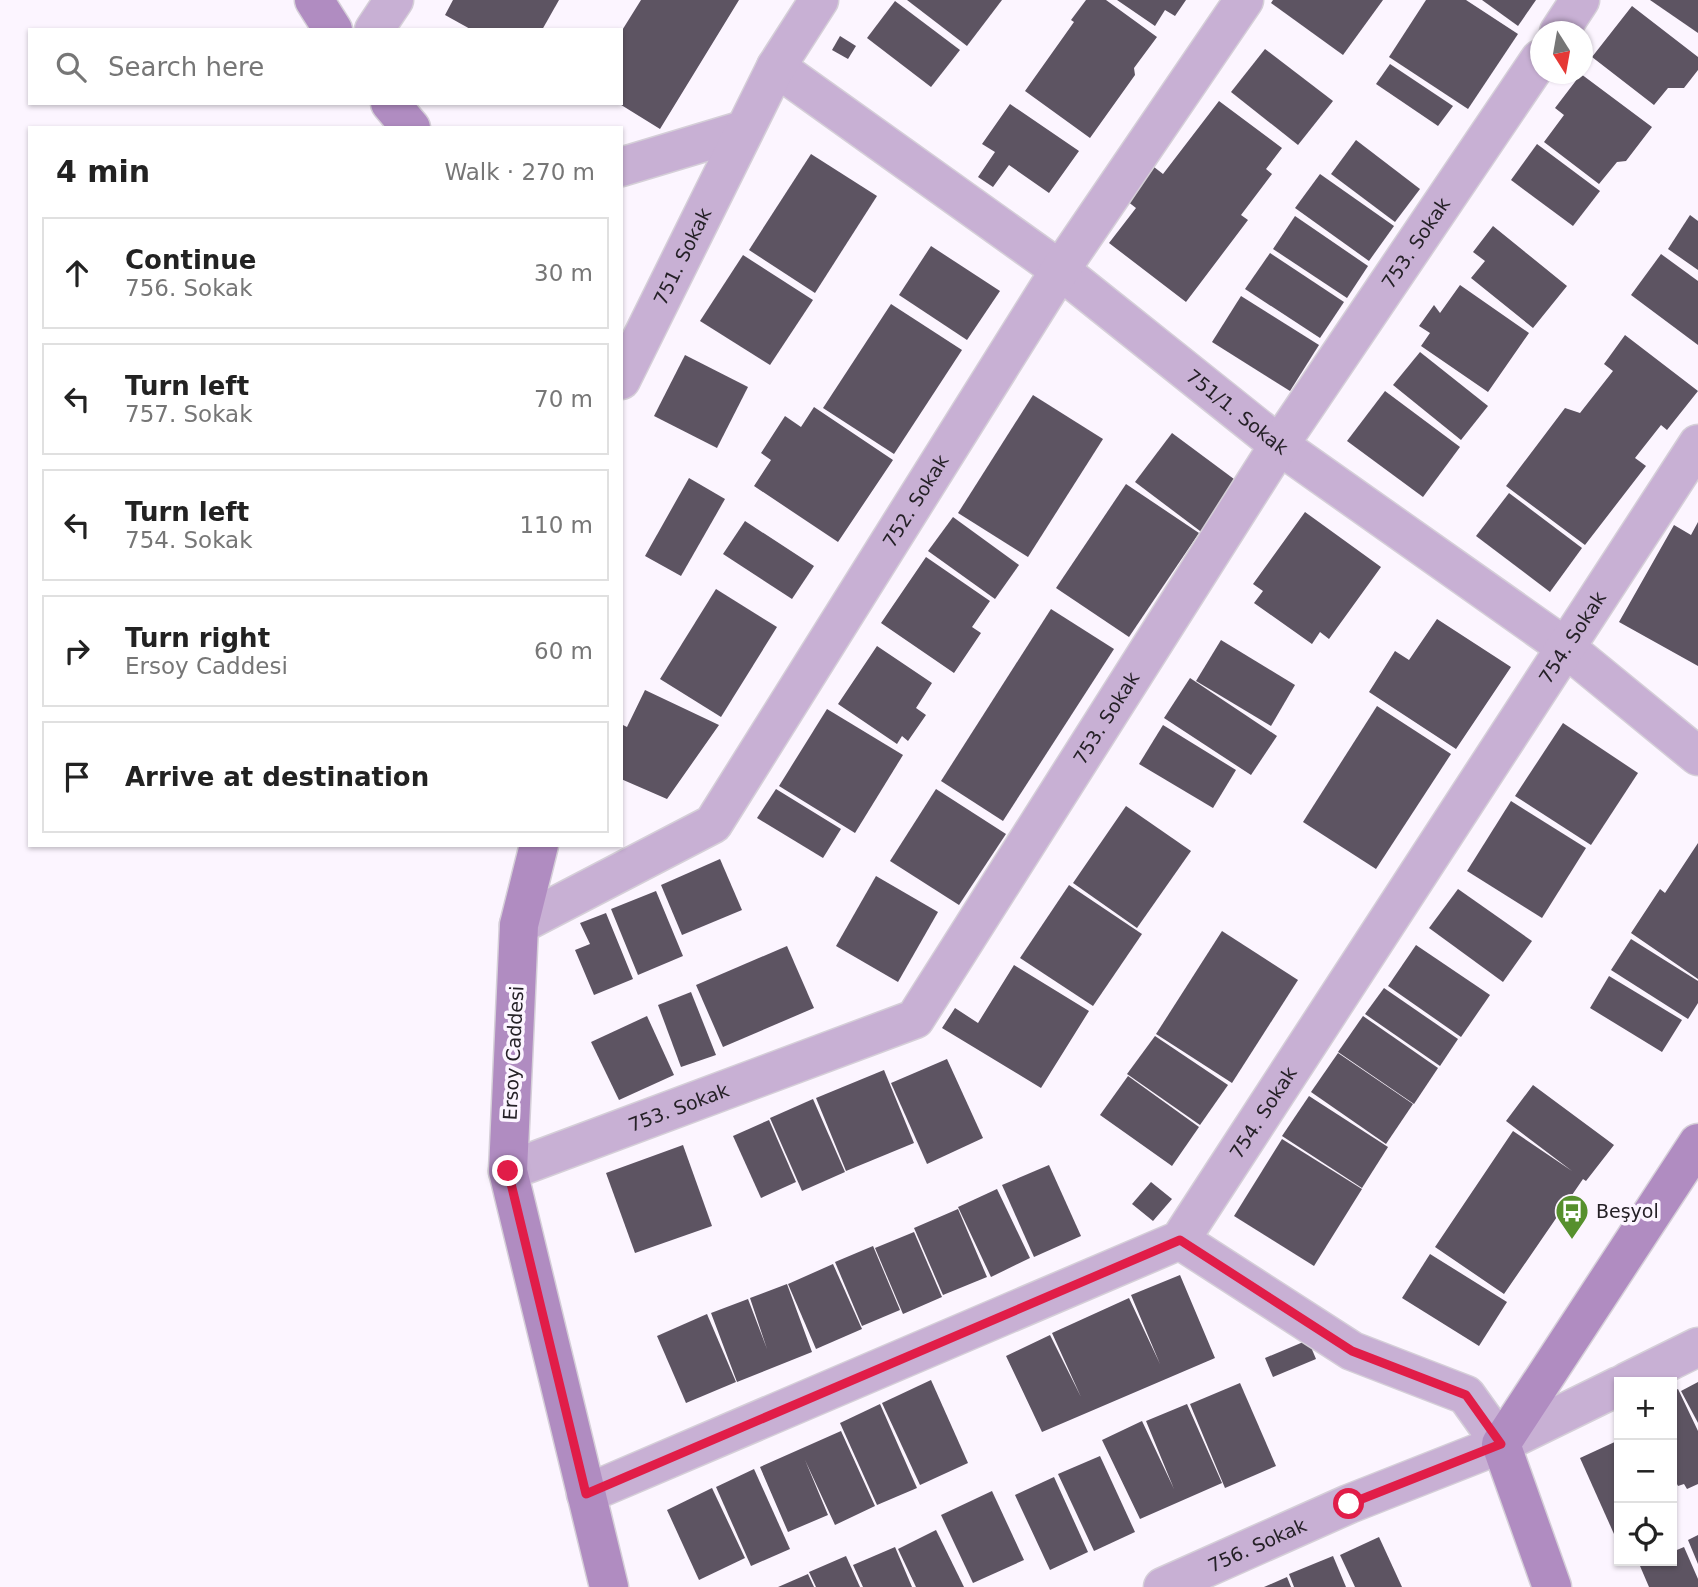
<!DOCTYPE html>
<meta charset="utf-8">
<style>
:root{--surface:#fff;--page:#f6f6f6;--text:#222;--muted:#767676;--line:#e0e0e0}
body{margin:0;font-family:"DejaVu Sans",sans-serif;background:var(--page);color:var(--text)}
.controls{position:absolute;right:21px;bottom:21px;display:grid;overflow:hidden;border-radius:0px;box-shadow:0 2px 5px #0004}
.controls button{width:63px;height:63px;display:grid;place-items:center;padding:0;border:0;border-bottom:2px solid var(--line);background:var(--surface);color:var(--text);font:35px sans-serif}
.compass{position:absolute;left:1530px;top:21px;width:63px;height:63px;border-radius:50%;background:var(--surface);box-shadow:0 2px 5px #0004;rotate:169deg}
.stop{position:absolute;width:21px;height:21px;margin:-16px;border:5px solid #e11d48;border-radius:50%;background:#fff}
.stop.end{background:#e11d48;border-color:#fff;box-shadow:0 2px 7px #0008}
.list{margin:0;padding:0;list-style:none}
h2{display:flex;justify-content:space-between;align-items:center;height:91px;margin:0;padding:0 28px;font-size:30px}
h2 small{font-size:23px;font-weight:400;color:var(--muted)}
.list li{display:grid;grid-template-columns:46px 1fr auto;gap:21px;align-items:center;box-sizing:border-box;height:112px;margin:0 14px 14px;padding:0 14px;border:2px solid var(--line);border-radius:0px}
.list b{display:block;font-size:26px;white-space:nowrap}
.list p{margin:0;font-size:23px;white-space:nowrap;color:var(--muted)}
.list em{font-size:23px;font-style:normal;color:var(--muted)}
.icon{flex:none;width:38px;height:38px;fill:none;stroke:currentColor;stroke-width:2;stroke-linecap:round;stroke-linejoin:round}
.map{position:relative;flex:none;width:1698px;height:1587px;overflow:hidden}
.search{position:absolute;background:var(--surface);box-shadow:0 2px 5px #0004;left:28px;top:28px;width:595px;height:77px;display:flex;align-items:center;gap:18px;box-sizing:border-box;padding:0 24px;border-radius:0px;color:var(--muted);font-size:26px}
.panel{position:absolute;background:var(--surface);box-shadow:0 2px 5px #0004;left:28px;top:126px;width:595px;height:721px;border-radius:0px}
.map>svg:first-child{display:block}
.building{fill:#5d5462}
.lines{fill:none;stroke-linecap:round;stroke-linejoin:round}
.street-casing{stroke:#d5cfd8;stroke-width:41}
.secondary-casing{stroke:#d5cfd8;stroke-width:41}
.street{stroke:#c8b0d4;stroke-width:38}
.secondary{stroke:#b08cc1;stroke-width:38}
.route{stroke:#e11d48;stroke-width:9}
.labels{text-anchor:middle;stroke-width:7;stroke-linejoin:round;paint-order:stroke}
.street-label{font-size:19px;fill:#252127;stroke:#fcf5ff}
.poi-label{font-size:19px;fill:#252127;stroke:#fcf5ff;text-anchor:start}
</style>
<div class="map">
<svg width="1698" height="1587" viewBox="0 0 1698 1587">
<rect width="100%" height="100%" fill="#fcf5ff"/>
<!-- building -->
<g class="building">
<polygon points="453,0 559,0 542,30 472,30 445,15"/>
<polygon points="641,0 739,0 660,129 618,103 621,103 621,32"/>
<polygon points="907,0 1002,0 967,46"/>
<polygon points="1086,0 1106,0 1157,37 1134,68 1135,75 1090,138 1025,91 1074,22 1071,20"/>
<polygon points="1117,0 1186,0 1175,16 1165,10 1155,26"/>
<polygon points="1273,0 1383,0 1343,55 1271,3"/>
<polygon points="1426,0 1466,0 1518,34 1468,109 1389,57"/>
<polygon points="1482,0 1536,0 1518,26"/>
<polygon points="1650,0 1698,0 1698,33"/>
<polygon points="895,1 960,50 931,87 867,38"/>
<polygon points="1632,6 1698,57 1698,70 1684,88 1668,88 1654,105 1592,57"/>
<polygon points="840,36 856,46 848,59 832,50"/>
<polygon points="1265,49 1333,101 1298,145 1231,92"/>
<polygon points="1390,64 1453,106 1438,126 1376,84"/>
<polygon points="1581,74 1652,127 1626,161 1617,162 1599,184 1544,142 1564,115 1555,108"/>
<polygon points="1219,101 1282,148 1266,169 1272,174 1241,215 1248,220 1186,302 1109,243 1136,208 1118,194 1145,160 1163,174"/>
<polygon points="1010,104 1079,151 1049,193 1009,165 993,187 978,177 995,152 982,144"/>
<polygon points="1356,140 1420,189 1395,222 1331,174"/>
<polygon points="1537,144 1600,191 1573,226 1511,180"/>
<polygon points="811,154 877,196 815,293 749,250"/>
<polygon points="1320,174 1394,226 1369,261 1295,208"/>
<polygon points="1690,215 1698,221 1698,270 1668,249"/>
<polygon points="1295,216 1368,266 1347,298 1273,249"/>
<polygon points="1493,226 1567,286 1533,328 1471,278 1485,261 1473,252"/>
<polygon points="931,246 1000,291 967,340 899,295"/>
<polygon points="1270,253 1344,302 1320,338 1245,289"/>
<polygon points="1661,254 1698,281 1698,345 1631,295"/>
<polygon points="743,255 813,300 770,365 700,321"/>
<polygon points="1460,285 1529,333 1488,392 1421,346 1430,333 1419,326 1434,305 1440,313"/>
<polygon points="1241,296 1319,345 1290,391 1212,342"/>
<polygon points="891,304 962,350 894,454 823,408"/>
<polygon points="1625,335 1698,391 1667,430 1661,425 1635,458 1646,466 1585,545 1506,486 1565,408 1580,413 1613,371 1604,364"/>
<polygon points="1420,352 1488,406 1461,440 1393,385"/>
<polygon points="685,355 748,387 717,448 654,416"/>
<polygon points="1385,391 1460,447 1423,497 1347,441"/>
<polygon points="1033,395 1103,439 1028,557 958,513"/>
<polygon points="814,407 893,460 838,542 754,486 771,460 761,453 785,416 801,427"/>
<polygon points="1172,433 1242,485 1204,534 1135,482"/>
<polygon points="689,478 725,499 681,576 645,556"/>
<polygon points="1126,484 1199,533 1129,637 1056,588"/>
<polygon points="1509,493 1582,548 1550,592 1476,536"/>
<polygon points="1305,512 1381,567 1329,639 1320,632 1312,644 1254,603 1263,591 1253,584"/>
<polygon points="953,517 1019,565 995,599 928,551"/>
<polygon points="745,521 814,566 792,599 723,554"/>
<polygon points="1698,522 1698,666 1619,622 1674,525 1691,535"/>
<polygon points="926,557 990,601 972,627 981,633 954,673 881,623"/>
<polygon points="716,589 777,627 721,717 660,679"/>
<polygon points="1051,609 1114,649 1003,821 941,781"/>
<polygon points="1437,619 1511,667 1456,749 1369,692 1395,651 1409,660"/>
<polygon points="1221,640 1295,685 1271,726 1196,681"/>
<polygon points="877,646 932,683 916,708 926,715 908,741 902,736 897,744 838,704"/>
<polygon points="1190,678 1277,736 1251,775 1164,718"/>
<polygon points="645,690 719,725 667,799 621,779 621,724 627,727"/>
<polygon points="1377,706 1451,754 1376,869 1303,822"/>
<polygon points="827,709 903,755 855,833 779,786"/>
<polygon points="1563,723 1638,773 1591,845 1515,796"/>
<polygon points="1163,725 1236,770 1213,808 1139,764"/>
<polygon points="776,789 841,829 823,858 757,818"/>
<polygon points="936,789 1006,834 959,905 890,861"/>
<polygon points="1511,801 1586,848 1542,918 1467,871"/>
<polygon points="1126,806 1191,851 1137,928 1073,883"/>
<polygon points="1698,843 1698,979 1631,933 1660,889 1665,893"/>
<polygon points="720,859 742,910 682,935 661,885"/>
<polygon points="876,876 938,912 898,982 836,946"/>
<polygon points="1069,885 1142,934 1093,1006 1020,958"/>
<polygon points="1458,889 1532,941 1503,982 1429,928"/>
<polygon points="656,891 683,956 638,975 611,909"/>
<polygon points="606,913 633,979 594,995 575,950 590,944 580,923"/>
<polygon points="1222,931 1298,980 1232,1083 1156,1034"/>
<polygon points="1631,939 1698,981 1698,1003 1688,1019 1611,970"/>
<polygon points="1416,945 1490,995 1461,1037 1388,986"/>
<polygon points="787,946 814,1008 723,1047 696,985"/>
<polygon points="1014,965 1089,1011 1041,1088 942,1028 955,1008 978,1023"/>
<polygon points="1609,976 1682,1020 1662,1052 1590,1008"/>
<polygon points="1384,988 1458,1039 1440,1066 1365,1014"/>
<polygon points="691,992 716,1055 681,1067 658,1005"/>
<polygon points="647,1016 674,1075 619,1100 591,1042"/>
<polygon points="1363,1016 1438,1068 1414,1104 1338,1052"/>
<polygon points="1155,1036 1228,1085 1200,1125 1127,1074"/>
<polygon points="1338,1053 1413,1104 1386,1144 1311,1092"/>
<polygon points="947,1059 983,1138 927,1164 891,1083"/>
<polygon points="884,1070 914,1143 846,1171 816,1098"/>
<polygon points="1128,1076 1199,1127 1172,1166 1100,1115"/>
<polygon points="1533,1085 1614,1145 1586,1181 1583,1179 1504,1294 1435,1247 1513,1131 1572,1171 1506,1121"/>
<polygon points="1309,1096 1388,1147 1362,1188 1282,1136"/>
<polygon points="813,1099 845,1172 802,1191 770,1118"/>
<polygon points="769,1120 796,1182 761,1198 733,1136"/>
<polygon points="1282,1139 1362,1189 1314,1266 1234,1216"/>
<polygon points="683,1145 712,1226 635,1253 606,1173"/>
<polygon points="1049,1165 1081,1236 1034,1257 1002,1185"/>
<polygon points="1151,1182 1172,1199 1153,1221 1132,1204"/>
<polygon points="997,1189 1030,1258 991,1277 958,1207"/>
<polygon points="958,1209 987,1277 943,1295 914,1228"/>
<polygon points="914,1232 942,1297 903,1314 875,1248"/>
<polygon points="873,1246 900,1310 862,1326 835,1262"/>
<polygon points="1430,1254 1507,1302 1479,1346 1402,1298"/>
<polygon points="833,1264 862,1329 816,1349 788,1284"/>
<polygon points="1180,1275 1215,1358 1042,1432 1006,1356 1050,1335 1081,1397 1052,1333 1129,1298 1160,1364 1131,1295"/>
<polygon points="787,1284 812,1352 737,1382 711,1313 748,1299 767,1349 750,1298"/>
<polygon points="707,1314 736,1382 686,1403 657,1336"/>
<polygon points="1308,1340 1316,1359 1273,1377 1265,1358"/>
<polygon points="931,1380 968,1463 920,1485 882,1403"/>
<polygon points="1698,1382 1698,1423 1681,1391"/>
<polygon points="1240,1383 1276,1466 1225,1488 1190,1404"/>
<polygon points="1678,1389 1698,1431 1698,1484 1687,1489 1684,1484 1678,1486 1672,1474 1672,1392"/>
<polygon points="880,1404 917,1488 877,1505 840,1423"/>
<polygon points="1187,1404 1222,1483 1140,1519 1102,1440 1142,1421 1174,1489 1146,1421"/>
<polygon points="841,1431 875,1506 835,1525 805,1460 828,1515 788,1532 760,1467"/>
<polygon points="1619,1440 1619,1532 1614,1534 1580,1458"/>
<polygon points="1100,1456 1135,1532 1094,1551 1058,1474"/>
<polygon points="754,1469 790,1549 751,1566 716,1487"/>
<polygon points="1054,1477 1088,1552 1050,1570 1015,1495"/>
<polygon points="712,1488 745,1558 699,1580 667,1510"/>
<polygon points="992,1491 1024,1560 973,1583 941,1515"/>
<polygon points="936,1530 964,1587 916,1587 898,1549"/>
<polygon points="1698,1535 1698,1564 1688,1540"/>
<polygon points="1379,1537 1402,1587 1355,1587 1340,1555"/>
<polygon points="895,1547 912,1587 863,1587 853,1565"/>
<polygon points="1684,1547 1698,1579 1698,1587 1649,1587 1640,1566 1651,1561 1672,1561 1672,1552"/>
<polygon points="846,1556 860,1587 816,1587 809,1572"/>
<polygon points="1333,1556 1346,1587 1294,1587 1289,1574"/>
<polygon points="808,1574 814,1587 778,1587"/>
<polygon points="1287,1577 1291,1587 1264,1587"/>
</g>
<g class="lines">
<defs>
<g id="street">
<polyline points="374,30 394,0"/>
<polyline points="1559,32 1580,0"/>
<path id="s1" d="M776,67L1060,270L1279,445L1565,647L1698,756"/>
<polyline points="621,167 744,130"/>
<path id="s2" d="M621,380L776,67L819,0"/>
<path id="s3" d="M519,925L713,824L1060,270L1244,0"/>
<path id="s4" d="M508,1171L915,1019L1279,445L1540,59"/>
<polyline points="1180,1240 1352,1351 1466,1395 1501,1444"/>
<polyline points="1627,1382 1698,1347"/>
<path id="s5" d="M586,1494L1180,1240L1698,444"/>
<path id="s6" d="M1163,1587L1349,1504L1501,1444L1619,1386"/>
</g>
<g id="secondary">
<polyline points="314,0 333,30"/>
<polyline points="390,103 411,128"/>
<polyline points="539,845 519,925 508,1171 609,1587"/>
<polyline points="1552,1587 1501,1444 1698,1143"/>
</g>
</defs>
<!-- street casing -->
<use href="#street" class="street-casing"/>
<!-- secondary casing -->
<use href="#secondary" class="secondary-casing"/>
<!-- street -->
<use href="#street" class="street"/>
<!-- secondary -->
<use href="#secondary" class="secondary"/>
</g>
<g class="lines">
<!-- route -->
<polyline class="route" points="508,1171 586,1494 1180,1240 1352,1351 1466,1395 1501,1444 1349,1504"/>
</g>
<!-- icons -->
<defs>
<symbol id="bus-pin" viewBox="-11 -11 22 30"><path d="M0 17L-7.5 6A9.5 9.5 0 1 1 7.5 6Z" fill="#56902d" stroke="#fcf5ff"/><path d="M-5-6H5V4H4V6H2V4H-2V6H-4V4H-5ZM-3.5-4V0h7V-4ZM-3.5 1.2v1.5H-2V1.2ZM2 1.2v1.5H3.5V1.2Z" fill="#fff"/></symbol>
</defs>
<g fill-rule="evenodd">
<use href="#bus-pin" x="1553" y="1192" width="38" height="52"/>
</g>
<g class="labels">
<!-- street labels -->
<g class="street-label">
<text dy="7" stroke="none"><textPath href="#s4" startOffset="1358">753. Sokak</textPath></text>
<text dy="7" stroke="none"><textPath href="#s2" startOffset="138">751. Sokak</textPath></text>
<text dy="7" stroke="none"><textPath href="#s1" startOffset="576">751/1. Sokak</textPath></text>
<text dy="7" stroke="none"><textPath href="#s3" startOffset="600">752. Sokak</textPath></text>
<text dy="7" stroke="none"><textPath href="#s5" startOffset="1365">754. Sokak</textPath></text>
<text dy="7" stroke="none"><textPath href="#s4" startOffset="791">753. Sokak</textPath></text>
<text transform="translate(513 1053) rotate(-87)" y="7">Ersoy Caddesi</text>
<text dy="7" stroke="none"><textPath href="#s4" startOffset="182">753. Sokak</textPath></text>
<text dy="7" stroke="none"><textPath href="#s5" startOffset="798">754. Sokak</textPath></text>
<text dy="7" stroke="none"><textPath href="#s6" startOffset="103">756. Sokak</textPath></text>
</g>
<!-- poi labels -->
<g class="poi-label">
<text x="1596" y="1218">Beşyol</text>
</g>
</g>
</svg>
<div class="controls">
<button>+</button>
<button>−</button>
<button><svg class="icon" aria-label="locate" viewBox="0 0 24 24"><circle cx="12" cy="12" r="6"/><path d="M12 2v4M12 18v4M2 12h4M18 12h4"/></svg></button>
</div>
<svg class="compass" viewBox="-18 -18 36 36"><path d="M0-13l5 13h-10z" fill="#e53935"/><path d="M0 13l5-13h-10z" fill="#767676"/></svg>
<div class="stop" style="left:1349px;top:1504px"></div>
<div class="stop end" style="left:508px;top:1171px"></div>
<div class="search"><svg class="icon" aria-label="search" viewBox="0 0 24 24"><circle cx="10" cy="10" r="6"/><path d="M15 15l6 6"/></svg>Search here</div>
<section class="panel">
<h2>4 min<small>Walk · 270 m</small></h2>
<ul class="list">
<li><svg class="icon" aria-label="ahead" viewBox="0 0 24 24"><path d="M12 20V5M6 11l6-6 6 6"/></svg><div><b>Continue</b><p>756. Sokak</p></div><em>30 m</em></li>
<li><svg class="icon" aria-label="left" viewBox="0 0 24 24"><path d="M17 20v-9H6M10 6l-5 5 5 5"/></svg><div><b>Turn left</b><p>757. Sokak</p></div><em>70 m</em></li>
<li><svg class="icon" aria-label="left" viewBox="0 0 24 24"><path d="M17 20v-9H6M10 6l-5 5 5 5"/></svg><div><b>Turn left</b><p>754. Sokak</p></div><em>110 m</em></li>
<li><svg class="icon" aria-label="right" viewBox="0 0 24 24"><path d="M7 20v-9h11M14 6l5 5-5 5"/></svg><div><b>Turn right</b><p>Ersoy Caddesi</p></div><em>60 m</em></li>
<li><svg class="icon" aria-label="arrive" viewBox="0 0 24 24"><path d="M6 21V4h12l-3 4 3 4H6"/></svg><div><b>Arrive at destination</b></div></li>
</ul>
</section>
</div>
